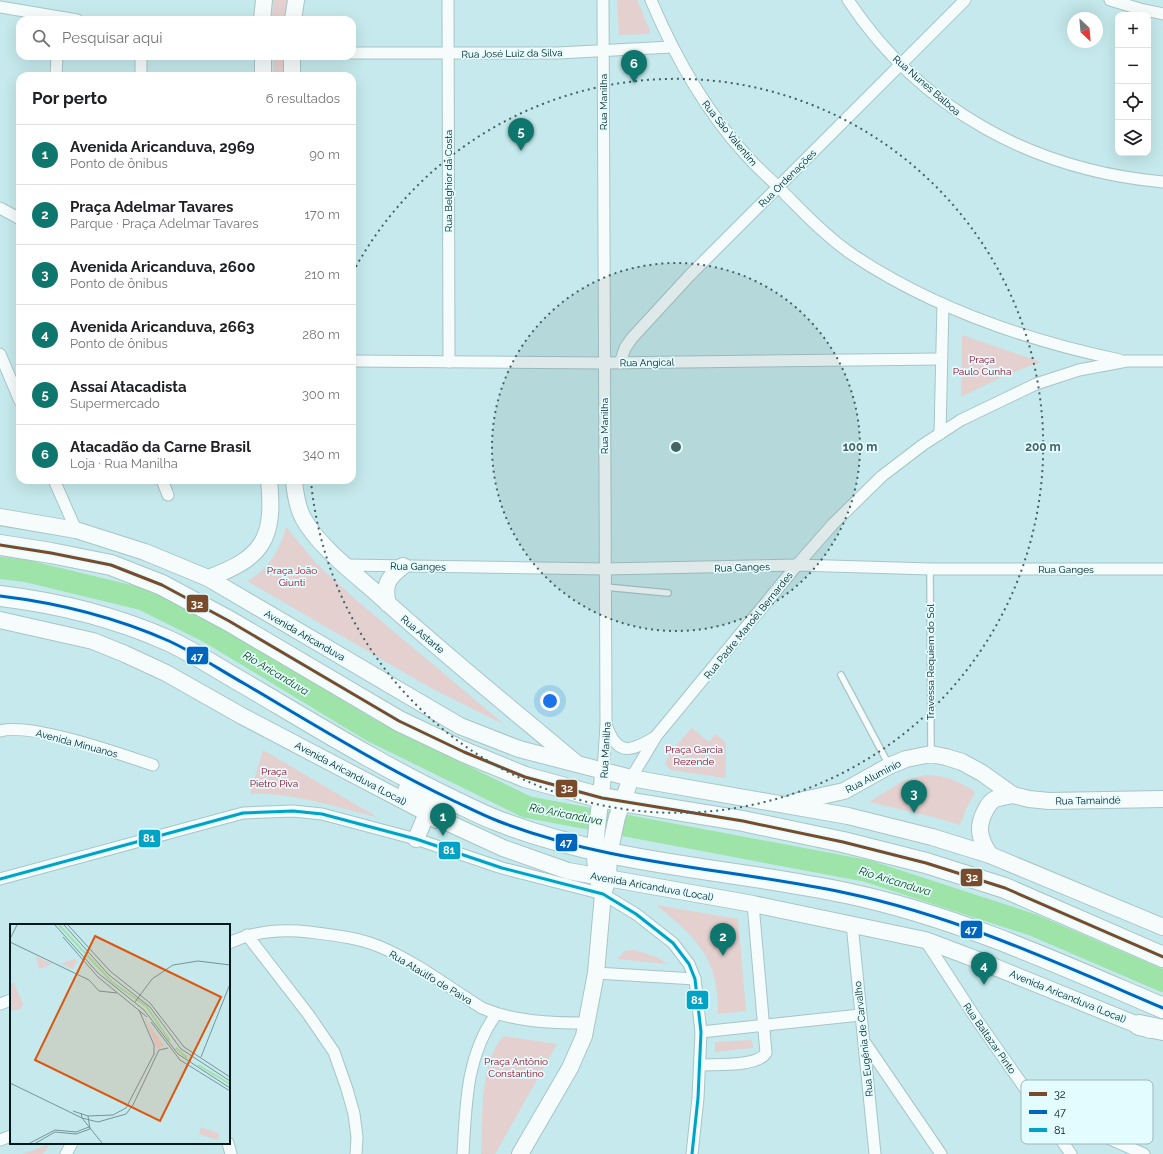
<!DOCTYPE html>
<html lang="pt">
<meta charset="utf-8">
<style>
:root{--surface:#fff;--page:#f2f2f2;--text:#202124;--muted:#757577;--line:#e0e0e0;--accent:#0f766e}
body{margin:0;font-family:Raleway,sans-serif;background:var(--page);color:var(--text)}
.controls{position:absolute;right:12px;top:12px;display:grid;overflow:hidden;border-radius:8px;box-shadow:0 4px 16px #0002}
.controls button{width:36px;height:36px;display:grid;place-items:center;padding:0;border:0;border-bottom:1px solid var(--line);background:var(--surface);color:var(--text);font:20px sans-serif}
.compass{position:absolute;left:1067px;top:12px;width:36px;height:36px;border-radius:50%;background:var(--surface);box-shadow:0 4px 16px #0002;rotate:154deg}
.you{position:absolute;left:550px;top:701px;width:14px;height:14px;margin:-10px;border:3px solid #fff;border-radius:50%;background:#1a73e8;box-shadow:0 0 0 6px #1a73e833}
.badge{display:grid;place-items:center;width:26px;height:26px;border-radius:50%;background:var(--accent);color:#fff;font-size:13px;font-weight:700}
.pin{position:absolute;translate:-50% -33px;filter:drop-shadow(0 1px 2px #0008)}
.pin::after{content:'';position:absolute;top:21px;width:14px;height:12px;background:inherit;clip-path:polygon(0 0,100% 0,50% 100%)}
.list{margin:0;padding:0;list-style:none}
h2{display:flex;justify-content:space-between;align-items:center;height:52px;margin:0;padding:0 16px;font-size:17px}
h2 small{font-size:13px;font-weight:400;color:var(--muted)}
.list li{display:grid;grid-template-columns:26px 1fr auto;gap:12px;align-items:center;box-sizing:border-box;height:60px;padding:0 16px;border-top:1px solid var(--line)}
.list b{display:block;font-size:15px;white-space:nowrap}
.list p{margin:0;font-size:13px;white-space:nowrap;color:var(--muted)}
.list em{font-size:13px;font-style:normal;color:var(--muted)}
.icon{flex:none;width:22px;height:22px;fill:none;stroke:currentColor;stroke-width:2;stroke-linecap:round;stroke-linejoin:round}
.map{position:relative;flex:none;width:1163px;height:1154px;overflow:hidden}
.search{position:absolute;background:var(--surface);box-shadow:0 4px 16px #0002;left:16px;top:16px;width:340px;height:44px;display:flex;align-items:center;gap:10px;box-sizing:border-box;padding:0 14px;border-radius:12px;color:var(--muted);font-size:15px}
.panel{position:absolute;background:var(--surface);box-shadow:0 4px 16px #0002;left:16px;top:72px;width:340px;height:412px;border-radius:12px}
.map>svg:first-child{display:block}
.green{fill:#e4d0cf}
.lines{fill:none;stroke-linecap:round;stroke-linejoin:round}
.river{stroke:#9ee3a8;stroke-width:22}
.lane-casing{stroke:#a8c5c7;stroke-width:8}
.street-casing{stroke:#a8c5c7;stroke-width:13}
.secondary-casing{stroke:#a8c5c7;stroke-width:18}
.highway-casing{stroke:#a8c5c7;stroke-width:22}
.lane{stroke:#f6fcfc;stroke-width:5.5}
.street{stroke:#f6fcfc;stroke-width:11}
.secondary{stroke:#f6fcfc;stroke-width:16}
.highway{stroke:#f6fcfc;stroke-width:20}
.bus-1-casing{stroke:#e3fcff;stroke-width:6}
.bus-2-casing{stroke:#e3fcff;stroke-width:6}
.bus-3-casing{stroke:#e3fcff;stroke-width:6}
.bus-1{stroke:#7a4b2a;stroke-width:3}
.bus-2{stroke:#0065bd;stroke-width:3}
.bus-3{stroke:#00a2c5;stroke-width:3}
.ring{fill:none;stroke:#456265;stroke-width:2;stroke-dasharray:2 4}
.labels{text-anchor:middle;stroke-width:3.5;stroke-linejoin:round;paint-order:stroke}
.street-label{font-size:10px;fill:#001a1d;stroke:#e3fcff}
.park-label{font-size:10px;fill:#97001b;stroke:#e3fcff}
.water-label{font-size:11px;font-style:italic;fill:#003d03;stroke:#e3fcff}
.inset-river{fill:none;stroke:#9ee3a8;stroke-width:2}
.inset-road{fill:none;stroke:#769699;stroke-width:1}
.view{fill:#dc560d;fill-opacity:0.15;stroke:#dc560d;stroke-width:2}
.inset-edge{fill:none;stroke:#001a1d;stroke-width:2}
.key{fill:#e3fcff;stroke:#9fb8bb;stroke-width:1}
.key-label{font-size:11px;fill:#001a1d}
.centre{fill:#456265;stroke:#e3fcff;stroke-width:2}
.ring-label{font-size:12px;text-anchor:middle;font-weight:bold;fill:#456265;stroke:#e3fcff;stroke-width:3.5;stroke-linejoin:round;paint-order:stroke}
.line-badge{stroke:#e3fcff;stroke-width:1.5}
.badge-label{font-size:11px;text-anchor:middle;font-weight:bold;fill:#fff}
</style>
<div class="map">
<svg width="1163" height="1154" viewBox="0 0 1163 1154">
<rect width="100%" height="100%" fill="#c5e9ec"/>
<!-- green -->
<g class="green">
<polygon points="273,0 287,0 286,20 272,20"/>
<polygon points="617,0 637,0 650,31 649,34 619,35"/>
<rect x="273" y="56" width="13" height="20"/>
<polygon points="962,335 1041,362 1006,375 961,397"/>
<path d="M286,527L316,563L355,599L505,725L431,688L247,581C268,570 281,549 286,527Z"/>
<polygon points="692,728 709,742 716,734 726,743 726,778 670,770 665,763 671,751"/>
<path d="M263,750L377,817C339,808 289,791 250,794Z"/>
<path d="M925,775C945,775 959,781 975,792L966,809L960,825L933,817L869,802L903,781Z"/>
<path d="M656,905L738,919L746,1011L718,1014C719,958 697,938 656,905Z"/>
<polygon points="634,950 657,957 667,964 618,959 624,951"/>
<path d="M503,1036L557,1044L495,1154H481C483,1119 479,1065 503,1036Z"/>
<polygon points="752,1040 753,1048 715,1052 715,1042"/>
<polygon points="50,1144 43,1154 22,1154"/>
</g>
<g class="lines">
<!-- river -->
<polyline class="river" points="0,568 26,571 142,599 212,634 372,731 527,807 867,871 1033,925 1163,981"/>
<defs>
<g id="lane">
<polyline points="930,569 931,752"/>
<polyline points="605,587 668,593"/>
<polyline points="841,675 889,765"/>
</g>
<g id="street">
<polyline points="448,0 449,362"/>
<polyline points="603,0 606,724 603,772"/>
<path d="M651,0C675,57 704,109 746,155C758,169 773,181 786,195C807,216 828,238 853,255C934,309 1025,340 1120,360"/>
<path d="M848,0C921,110 1033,170 1163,182"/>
<polyline points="1110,0 1140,9 1163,14"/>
<polyline points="0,7 77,20"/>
<polyline points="352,53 558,53 671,47"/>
<polyline points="56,76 57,56"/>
<polyline points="141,76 141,56"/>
<polyline points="0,208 20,219"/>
<polyline points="0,354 20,401"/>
<polyline points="352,361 604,363 941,359"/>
<polyline points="620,363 625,348 632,338 690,275 965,0"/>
<polyline points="940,434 943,304"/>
<polyline points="54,480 76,530"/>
<polyline points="162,480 168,495"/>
<polyline points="345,565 605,569 797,565 930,569 1163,569"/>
<path d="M607,727C618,757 632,751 655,737"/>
<path d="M0,731C30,722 120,754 153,765"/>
<polyline points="631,778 657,735 797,565 833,524 882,476 924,444 961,420 1036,384 1079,370 1127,361 1163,361"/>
<polyline points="0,879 243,813 293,811 322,814 416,839 502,868 603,894 636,914 673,943 689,964 695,979 701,1032 698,1098 692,1154"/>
<polyline points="852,924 875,1154"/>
<polyline points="247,935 308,1014 334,1052 347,1089 354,1114 357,1137 356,1154"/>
<polyline points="925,940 977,1020 1071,1154"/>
<path d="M229,943C254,931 282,929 309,932C332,935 356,937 378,946C415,961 448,987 482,1008C515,1022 551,1023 587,1023"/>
<polyline points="596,973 695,979"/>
<polyline points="0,1004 11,1000"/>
<polyline points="701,1032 860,1015"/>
<polyline points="866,1044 941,1154"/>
<path d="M700,1065C716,1064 757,1067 766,1053L753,904"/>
<polyline points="1038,1107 1144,1154"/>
<polyline points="0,1140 11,1136"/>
<polyline points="228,1143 231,1154"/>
<polyline points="66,1154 72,1143"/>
<path d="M463,1154C466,1104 466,1056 496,1014"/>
</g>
<g id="secondary">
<polyline points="262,20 264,0"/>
<polyline points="293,20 296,0"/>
<polyline points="263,56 263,76"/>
<polyline points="292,56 292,76"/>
<path d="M294,480C295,493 297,506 303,518C318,545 350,570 373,590C439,650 508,706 576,763"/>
<polyline points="0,517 76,530 145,552 208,578 460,726 519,749 631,778 848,816 932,837 990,855 1163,927"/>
<path d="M208,578C263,558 275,539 269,480"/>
<path d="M388,604C383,584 388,578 403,566"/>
<polyline points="0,620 93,641 125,654 166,673 242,716 427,813 503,848 568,871 753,904 925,940 970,957 1150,1030"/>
<polyline points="794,802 844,791 889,766 906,759 931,754 946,757 962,762 982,773 1013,795 1029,799 1049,801 1163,799"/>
<polyline points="416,839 427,813"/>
<path d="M990,855C980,840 976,828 985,811C987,807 991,801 995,799C1000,797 1008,796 1013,795"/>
<path d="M600,887C588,853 602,807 603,772"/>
<polyline points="520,1154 570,1068 584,1036 596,973 603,894 608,878 609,854 617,817 631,778"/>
</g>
<g id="highway">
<polyline points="0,545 51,553 111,565 162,585 229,621 399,721 464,752 525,777 602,798 743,821 843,842 926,863 1005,888 1163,957"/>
<path d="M0,596C58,603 115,617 169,641C195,653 220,670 245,684C313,724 381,766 452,800C467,807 482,815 498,821C611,865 729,868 846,893C956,916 1060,964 1163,1008"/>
<polyline points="408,791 429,802 437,818"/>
<polyline points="1139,1025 1163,1030"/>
</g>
</defs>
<!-- lane casing -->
<use href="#lane" class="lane-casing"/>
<!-- street casing -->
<use href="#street" class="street-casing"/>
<!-- secondary casing -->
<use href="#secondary" class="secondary-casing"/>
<!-- highway casing -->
<use href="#highway" class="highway-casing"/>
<!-- lane -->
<use href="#lane" class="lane"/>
<!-- street -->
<use href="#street" class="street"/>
<!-- secondary -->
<use href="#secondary" class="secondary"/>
<!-- highway -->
<use href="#highway" class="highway"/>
<defs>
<polyline id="bus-1" points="0,545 51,553 111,565 162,585 229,621 399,721 464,752 525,777 602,798 743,821 843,842 926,863 1005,888 1163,957"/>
<path id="bus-2" d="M0,596C58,603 115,617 169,641C195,653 220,670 245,684C313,724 381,766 452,800C467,807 482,815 498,821C611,865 729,868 846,893C956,916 1060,964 1163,1008"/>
<polyline id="bus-3" points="0,879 243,813 293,811 322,814 416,839 502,868 603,894 636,914 673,943 689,964 695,979 701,1032 698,1098 692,1154"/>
</defs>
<!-- bus-1 casing -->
<use href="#bus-1" class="bus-1-casing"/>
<!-- bus-2 casing -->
<use href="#bus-2" class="bus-2-casing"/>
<!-- bus-3 casing -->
<use href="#bus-3" class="bus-3-casing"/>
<!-- bus-1 -->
<use href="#bus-1" class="bus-1"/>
<!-- bus-2 -->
<use href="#bus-2" class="bus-2"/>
<!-- bus-3 -->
<use href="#bus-3" class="bus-3"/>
</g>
<!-- distance rings -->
<circle cx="676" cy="447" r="184" fill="#456265" fill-opacity=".12"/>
<g class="ring">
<circle cx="676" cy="447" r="184"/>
<path d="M353 272A367 367 0 1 1 311 482"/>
</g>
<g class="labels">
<!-- street labels -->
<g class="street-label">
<text transform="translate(512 53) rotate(-1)" y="4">Rua José Luiz da Silva</text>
<text transform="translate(927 85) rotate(41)" y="4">Rua Nunes Balboa</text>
<text transform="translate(603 102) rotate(-90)" y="4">Rua Manilha</text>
<text transform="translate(730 133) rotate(51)" y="4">Rua São Valentim</text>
<text transform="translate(787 178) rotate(-45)" y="4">Rua Ordenações</text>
<text transform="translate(448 181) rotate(-90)" y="4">Rua Belghior da Costa</text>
<text transform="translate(647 362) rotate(-1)" y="4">Rua Angical</text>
<text transform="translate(604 426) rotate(-90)" y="4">Rua Manilha</text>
<text transform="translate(418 566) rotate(1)" y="4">Rua Ganges</text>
<text transform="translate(742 567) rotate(-2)" y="4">Rua Ganges</text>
<text x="1066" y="573">Rua Ganges</text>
<text transform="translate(748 625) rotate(-51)" y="4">Rua Padre Manoel Bernardes</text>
<text transform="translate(423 634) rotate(40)" y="4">Rua Astarte</text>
<text transform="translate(305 635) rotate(30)" y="4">Avenida Aricanduva</text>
<text transform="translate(930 662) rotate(-90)" y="4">Travessa Requiem do Sol</text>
<text transform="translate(77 743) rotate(15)" y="4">Avenida Minuanos</text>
<text transform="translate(605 750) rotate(-87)" y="4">Rua Manilha</text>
<text transform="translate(351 773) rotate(28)" y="4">Avenida Aricanduva (Local)</text>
<text transform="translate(873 776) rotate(-27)" y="4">Rua Alumínio</text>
<text transform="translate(1088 800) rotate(-1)" y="4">Rua Tamaindé</text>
<text transform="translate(652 886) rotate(10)" y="4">Avenida Aricanduva (Local)</text>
<text transform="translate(431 977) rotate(31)" y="4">Rua Ataúlfo de Paiva</text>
<text transform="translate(1068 996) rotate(22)" y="4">Avenida Aricanduva (Local)</text>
<text transform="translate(990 1038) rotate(55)" y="4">Rua Baltazar Pinto</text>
<text transform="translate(863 1039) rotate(-96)" y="4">Rua Eugênia de Carvalho</text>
</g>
<!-- park labels -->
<g class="park-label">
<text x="982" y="363">Praça<tspan x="982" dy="12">Paulo Cunha</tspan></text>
<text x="292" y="574">Praça João<tspan x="292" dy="12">Giunti</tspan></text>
<text x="694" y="753">Praça Garcia<tspan x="694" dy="12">Rezende</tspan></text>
<text x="274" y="775">Praça<tspan x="274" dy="12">Pietro Piva</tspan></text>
<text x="516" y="1065">Praça Antônio<tspan x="516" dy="12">Constantino</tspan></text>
</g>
<!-- water labels -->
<g class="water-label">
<text transform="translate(276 673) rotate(31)" y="4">Rio Aricanduva</text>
<text transform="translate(566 814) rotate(11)" y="4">Rio Aricanduva</text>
<text transform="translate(895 881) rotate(17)" y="4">Rio Aricanduva</text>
</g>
</g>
<!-- overview -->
<g transform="translate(10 924)">
<rect width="220" height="220" fill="#c5e9ec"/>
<path d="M26,32L35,37L42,40L29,45ZM64,35L67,37L63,45L51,40ZM4,59L13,80L11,85L0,87V60ZM134,93L154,122L147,125L143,114ZM191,203L210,210L207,216L189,210Z" fill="#e4d0cf"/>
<path class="inset-river" d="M49,1L102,58L136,82L160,117M166,124L177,134M188,141L220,160"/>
<path class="inset-road" d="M45,1L88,49L134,86L168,130L220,164M54,1L99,51L140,83L171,125L220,157M58,1L100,47L140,79L174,123L220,153M53,13L88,53L137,93M0,15L7,1M0,18L79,56L89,67L107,69M125,78L142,55L163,41L188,37L220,41M141,98L170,136L220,167M191,133L220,60M0,159L72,194L92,219M63,187L78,192L80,205M71,189L72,194L88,198L116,190L123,181L149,126L158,124M78,192L103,191L116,184L144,130V121L129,86M20,219L45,206L66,208L79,203M26,219L45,208L66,210L80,205"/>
<path class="view" d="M85,12L211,73L150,197L25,136Z"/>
<rect width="220" height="220" class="inset-edge"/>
</g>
<!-- legend -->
<rect x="1021" y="1080" width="132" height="64" rx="6" class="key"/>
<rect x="1029" y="1092" width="18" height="4" fill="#7a4b2a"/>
<rect x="1029" y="1110" width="18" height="4" fill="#0065bd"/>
<rect x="1029" y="1128" width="18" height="4" fill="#00a2c5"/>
<g class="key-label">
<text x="1054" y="1098">32</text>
<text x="1054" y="1116">47</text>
<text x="1054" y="1134">81</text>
</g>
<circle cx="676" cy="447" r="6" class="centre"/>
<g class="ring-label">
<text x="860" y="451">100 m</text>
<text x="1043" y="451">200 m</text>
</g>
<g class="line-badge">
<rect x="186" y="594" width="23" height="19" rx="4" fill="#7a4b2a"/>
<rect x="186" y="646" width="23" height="19" rx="4" fill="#0065bd"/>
<rect x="555" y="779" width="23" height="19" rx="4" fill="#7a4b2a"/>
<rect x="138" y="829" width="23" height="19" rx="4" fill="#00a2c5"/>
<rect x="555" y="833" width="23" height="19" rx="4" fill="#0065bd"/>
<rect x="438" y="841" width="23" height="19" rx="4" fill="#00a2c5"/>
<rect x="960" y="868" width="23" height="19" rx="4" fill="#7a4b2a"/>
<rect x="960" y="920" width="23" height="19" rx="4" fill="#0065bd"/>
<rect x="686" y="990" width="23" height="20" rx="4" fill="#00a2c5"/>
</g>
<g class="badge-label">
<text x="197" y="608">32</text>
<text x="197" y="660">47</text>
<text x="567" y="792">32</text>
<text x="149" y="842">81</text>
<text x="566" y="846">47</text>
<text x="449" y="854">81</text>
<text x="972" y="881">32</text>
<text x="971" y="933">47</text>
<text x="697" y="1004">81</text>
</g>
</svg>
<div class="controls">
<button>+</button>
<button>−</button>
<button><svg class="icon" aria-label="locate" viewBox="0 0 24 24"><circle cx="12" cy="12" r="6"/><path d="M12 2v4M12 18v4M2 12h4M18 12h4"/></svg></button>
<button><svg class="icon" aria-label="layers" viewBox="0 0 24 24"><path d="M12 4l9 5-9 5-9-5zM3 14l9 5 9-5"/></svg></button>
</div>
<svg class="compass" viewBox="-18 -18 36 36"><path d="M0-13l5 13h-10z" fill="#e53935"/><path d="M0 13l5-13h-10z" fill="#757577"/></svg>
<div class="you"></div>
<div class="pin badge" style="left:443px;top:836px">1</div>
<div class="pin badge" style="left:723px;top:956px">2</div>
<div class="pin badge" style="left:914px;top:813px">3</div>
<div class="pin badge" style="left:984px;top:985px">4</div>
<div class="pin badge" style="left:521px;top:151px">5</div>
<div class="pin badge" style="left:634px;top:83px">6</div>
<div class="search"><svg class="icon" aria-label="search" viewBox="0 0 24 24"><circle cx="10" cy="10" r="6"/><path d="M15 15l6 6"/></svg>Pesquisar aqui</div>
<section class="panel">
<h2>Por perto<small>6 resultados</small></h2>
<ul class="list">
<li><span class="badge">1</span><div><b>Avenida Aricanduva, 2969</b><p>Ponto de ônibus</p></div><em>90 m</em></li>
<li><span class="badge">2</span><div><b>Praça Adelmar Tavares</b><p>Parque · Praça Adelmar Tavares</p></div><em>170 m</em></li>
<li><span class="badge">3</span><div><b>Avenida Aricanduva, 2600</b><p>Ponto de ônibus</p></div><em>210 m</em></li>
<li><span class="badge">4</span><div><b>Avenida Aricanduva, 2663</b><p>Ponto de ônibus</p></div><em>280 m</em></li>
<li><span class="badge">5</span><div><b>Assaí Atacadista</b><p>Supermercado</p></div><em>300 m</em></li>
<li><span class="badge">6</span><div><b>Atacadão da Carne Brasil</b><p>Loja · Rua Manilha</p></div><em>340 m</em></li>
</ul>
</section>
</div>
